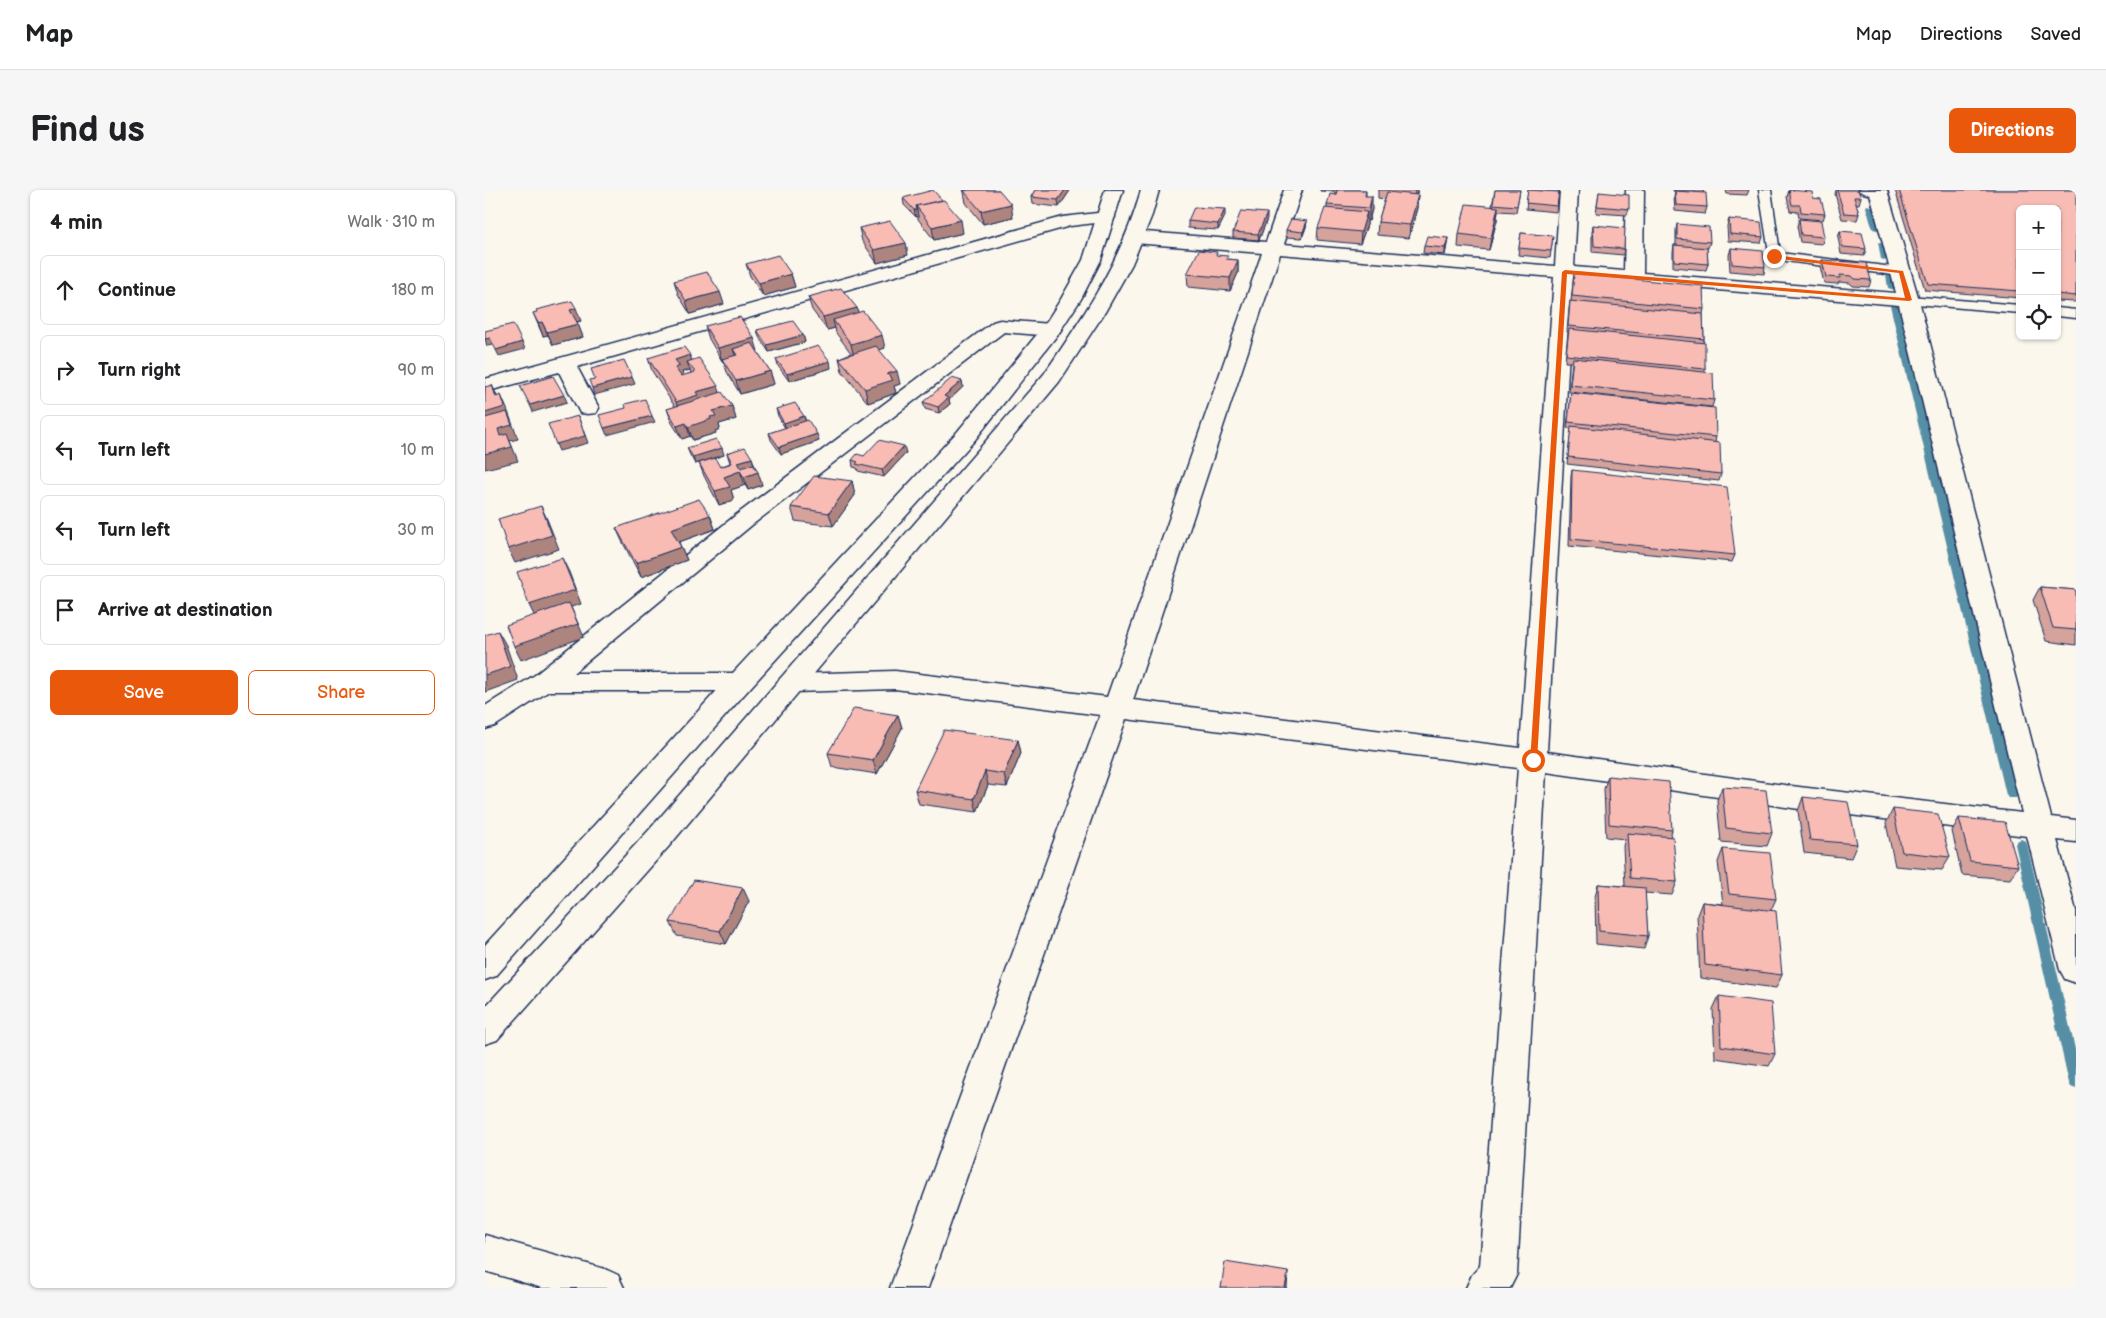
<!DOCTYPE html>
<meta charset="utf-8">
<style>
:root{--surface:#fff;--page:#f6f6f6;--text:#202124;--muted:#757577;--line:#e0e0e0;--accent:#ea580c}
body{margin:0;font-family:"Balsamiq Sans",sans-serif;background:var(--page);color:var(--text)}
.controls{position:absolute;right:15px;top:15px;display:grid;overflow:hidden;border-radius:8px;box-shadow:0 1px 4px #0004}
.controls button{width:45px;height:45px;display:grid;place-items:center;padding:0;border:0;border-bottom:1px solid var(--line);background:var(--surface);color:var(--text);font:25px sans-serif}
.stop{position:absolute;width:15px;height:15px;margin:-11px;border:4px solid #ea580c;border-radius:50%;background:#fff}
.stop.end{background:#ea580c;border-color:#fff;box-shadow:0 1px 5px #0008}
.list{margin:0;padding:0;list-style:none}
h2{display:flex;justify-content:space-between;align-items:center;height:65px;margin:0;padding:0 20px;font-size:21px}
h2 small{font-size:16px;font-weight:400;color:var(--muted)}
.list li{display:grid;grid-template-columns:32px 1fr auto;gap:15px;align-items:center;box-sizing:border-box;height:70px;margin:0 10px 10px;padding:0 10px;border:1px solid var(--line);border-radius:8px}
.list b{display:block;font-size:19px;white-space:nowrap}
.list em{font-size:16px;font-style:normal;color:var(--muted)}
.actions{display:flex;gap:10px;padding:15px 20px}
.actions a{flex:1;padding:11px 0;border:1px solid var(--accent);border-radius:8px;text-align:center;font-size:18px;color:var(--accent)}
.actions .main{background:var(--accent);color:#fff}
.icon{flex:none;width:28px;height:28px;fill:none;stroke:currentColor;stroke-width:2;stroke-linecap:round;stroke-linejoin:round}
.map{position:relative;flex:none;width:1591px;height:1098px;overflow:hidden;border-radius:8px}
header{display:flex;align-items:center;gap:30px;box-sizing:border-box;height:70px;padding:0 25px;background:var(--surface);border-bottom:1px solid var(--line)}
header strong{font-size:24px}
nav{display:flex;gap:28px;margin-inline-start:auto;font-size:18px}
.intro{display:flex;align-items:center;justify-content:space-between;box-sizing:border-box;height:120px;padding:0 30px}
h1{margin:0;font-size:35px}
.button{padding:12px 22px;border-radius:8px;background:var(--accent);color:#fff;font-size:18px;font-weight:700}
main{display:flex;gap:30px;padding:0 30px}
aside{flex:1;background:var(--surface);border-radius:8px;box-shadow:0 1px 4px #0004}
.map>svg:first-child{display:block}
.lines{fill:none;stroke-linecap:round;stroke-linejoin:round}
.stream{fill:#568fa5;fill-rule:evenodd}
.lane-casing{stroke:#1b2f5e;stroke-width:3}
.street-casing{stroke:#1b2f5e;stroke-width:3}
.secondary-casing{stroke:#1b2f5e;stroke-width:3}
.lane{fill:#fbf7ec;fill-rule:evenodd}
.street{fill:#fbf7ec;fill-rule:evenodd}
.secondary{fill:#fbf7ec;fill-rule:evenodd}
.wall{fill:#d5a29c;stroke:#1b2f5e;fill-rule:evenodd}
.shaded-wall{fill:#ae847f;stroke:#1b2f5e}
.building{fill:#f8bcb5;stroke:#1b2f5e}
.route{fill:#ea580c}
</style>
<header>
<strong>Map</strong>
<nav><a>Map</a><a>Directions</a><a>Saved</a></nav>
</header>
<div class="intro"><h1>Find us</h1><a class="button">Directions</a></div>
<main>
<aside>
<h2>4 min<small>Walk · 310 m</small></h2>
<ul class="list">
<li><svg class="icon" aria-label="ahead" viewBox="0 0 24 24"><path d="M12 20V5M6 11l6-6 6 6"/></svg><div><b>Continue</b></div><em>180 m</em></li>
<li><svg class="icon" aria-label="right" viewBox="0 0 24 24"><path d="M7 20v-9h11M14 6l5 5-5 5"/></svg><div><b>Turn right</b></div><em>90 m</em></li>
<li><svg class="icon" aria-label="left" viewBox="0 0 24 24"><path d="M17 20v-9H6M10 6l-5 5 5 5"/></svg><div><b>Turn left</b></div><em>10 m</em></li>
<li><svg class="icon" aria-label="left" viewBox="0 0 24 24"><path d="M17 20v-9H6M10 6l-5 5 5 5"/></svg><div><b>Turn left</b></div><em>30 m</em></li>
<li><svg class="icon" aria-label="arrive" viewBox="0 0 24 24"><path d="M6 21V4h12l-3 4 3 4H6"/></svg><div><b>Arrive at destination</b></div></li>
</ul>
<div class="actions"><a class="main">Save</a><a>Share</a></div>
</aside>
<div class="map">
<svg width="1591" height="1098" viewBox="0 0 1591 1098">
<rect width="100%" height="100%" fill="#fbf7ec"/>
<filter id="ink" filterUnits="userSpaceOnUse"><feTurbulence type="fractalNoise" baseFrequency=".02" numOctaves="2"/><feDisplacementMap in="SourceGraphic" scale="10" xChannelSelector="R" yChannelSelector="G"/><feConvolveMatrix kernelMatrix="1 2 1 2 8 2 1 2 1" color-interpolation-filters="sRGB"/></filter>
<g filter="url(#ink)">
<g class="lines">
<!-- stream -->
<g class="stream">
<polygon points="1382,15 1389,17 1396,39 1395,41 1388,39 1381,17"/>
<polygon points="1393,52 1400,54 1403,71 1396,69"/>
<polygon points="1401,85 1408,87 1410,100 1403,98"/>
<polygon points="1406,113 1413,115 1533,605 1531,608 1523,608 1521,605 1405,115"/>
<polygon points="1536,649 1540,651 1542,654 1591,863 1591,899 1586,897 1584,893 1530,654 1532,651"/>
</g>
<defs>
<g id="lane">
<polygon points="1274,0 1286,0 1295,63 1416,78 1422,82 1416,86 1285,69"/>
<path d="M1373,0H1399L1400,1C1394,6 1379,5 1373,0Z"/>
<polygon points="1424,106 1535,115 1535,123 1420,113 1418,110"/>
<polygon points="1572,118 1591,120 1591,128 1572,126"/>
</g>
<g id="street">
<path d="M799,0H817L799,54L1070,76L1075,0H1093L1089,77L1139,81L1141,0H1159L1158,83L1411,103L1384,0H1402L1434,110L1566,627L1591,630V652L1572,650L1591,721V793L1580,789L1575,780L1542,646L1314,619L1061,582L1032,1084L1025,1098H981L987,1085L995,1076L1033,578L641,529L443,1098H405L615,525L410,499L308,502L299,500L295,493L299,486L308,484L410,481L622,507L777,63L649,53L643,51L640,47L643,43L649,41L781,52ZM795,64L1069,87L1035,558L648,510ZM1088,88L1414,115L1537,623L1314,597L1062,562Z"/>
<polygon points="621,22 627,23 630,27 627,31 585,36 92,177 114,218 111,223 103,224 95,223 74,182 0,202 0,189 578,27"/>
<polygon points="515,130 566,134 573,136 576,140 573,144 566,146 519,142 267,335 88,483 255,483 264,485 268,492 264,499 255,501 64,501 10,536 0,539 0,516 50,485 251,325 508,132"/>
<polygon points="0,1045 120,1079 133,1085 139,1098 57,1098 0,1081"/>
</g>
<g id="secondary">
<polygon points="620,0 638,0 616,70 596,109 573,144 489,251 264,499 11,786 0,790 0,755 246,485 473,241 558,137 576,109 598,70"/>
<path d="M656,0H674L667,25L647,74L620,122L574,192L185,655L12,850L0,854V817L165,639L559,184C599,126 638,68 656,0Z"/>
</g>
</defs>
<!-- lane casing -->
<use href="#lane" class="lane-casing"/>
<!-- street casing -->
<use href="#street" class="street-casing"/>
<!-- secondary casing -->
<use href="#secondary" class="secondary-casing"/>
<!-- lane -->
<use href="#lane" class="lane"/>
<!-- street -->
<use href="#street" class="street"/>
<!-- secondary -->
<use href="#secondary" class="secondary"/>
</g>
<!-- wall -->
<g class="wall">
<polygon points="478,0 514,0 528,27 498,34 481,13 479,2"/>
<polygon points="550,0 584,0 584,2 574,17 547,14 546,7"/>
<polygon points="835,0 881,0 881,6 887,19 884,31 882,30 882,35 875,54 832,50 833,38 842,18 842,15 850,5 850,2 835,1"/>
<polygon points="893,0 933,0 931,5 932,18 924,48 892,45 893,32 900,9 893,8"/>
<polygon points="1010,0 1035,0 1031,22 1013,21 1012,30 1004,60 973,57 974,44 1007,16"/>
<polygon points="1043,0 1074,2 1071,22 1041,19"/>
<polygon points="1188,0 1219,0 1218,3 1222,17 1220,24 1190,21 1189,7 1190,1 1188,1"/>
<polygon points="1241,0 1264,0 1262,5 1242,4"/>
<polygon points="1304,0 1328,8 1340,24 1338,30 1314,28 1313,22 1305,21 1302,7"/>
<polygon points="1351,0 1373,0 1376,7 1374,14 1371,14 1374,24 1372,30 1357,29 1350,4"/>
<polygon points="1410,0 1591,0 1591,112 1572,111 1572,19 1535,19 1535,108 1440,100"/>
<polygon points="1114,2 1144,19 1142,25 1111,23"/>
<polygon points="418,8 478,43 449,50 433,29 433,26 431,27 419,15"/>
<polygon points="740,26 733,40 703,38 703,31"/>
<polygon points="782,29 774,50 748,48 748,42"/>
<polygon points="1244,29 1278,47 1276,53 1243,51 1242,36"/>
<polygon points="1314,29 1339,47 1337,54 1315,52 1312,36"/>
<polygon points="822,31 821,37 817,48 801,47 801,40"/>
<polygon points="1192,34 1225,52 1223,58 1222,58 1223,74 1221,80 1188,77 1188,62 1189,55 1191,55 1191,40"/>
<polygon points="1108,35 1139,59 1138,65 1107,62 1107,42"/>
<polygon points="374,38 423,65 392,73 377,51"/>
<polygon points="1355,41 1381,59 1379,66 1356,64 1353,47"/>
<polygon points="1036,43 1068,46 1065,68 1033,65"/>
<polygon points="963,48 962,54 960,65 938,63 939,56"/>
<polygon points="1246,58 1280,77 1279,84 1245,81 1244,65"/>
<polygon points="743,69 753,70 753,83 745,101 703,97 702,84"/>
<polygon points="1337,70 1386,90 1384,97 1368,96 1365,93 1354,92 1353,94 1339,93 1335,76"/>
<polygon points="261,74 306,84 310,97 278,106 265,86"/>
<polygon points="1089,83 1219,119 1218,124 1219,149 1218,153 1220,179 1220,182 1229,210 1227,217 1084,202 1087,172 1080,172 1083,142 1082,142 1084,118 1085,111 1086,111"/>
<polygon points="189,91 239,114 205,124 193,104"/>
<polygon points="323,107 372,118 373,123 400,158 394,160 415,194 409,196 411,203 383,213 357,181 354,168 366,163 351,143 350,138 342,140 327,120"/>
<polygon points="48,123 96,131 92,132 98,147 68,155 63,145 58,146"/>
<polygon points="220,136 272,161 285,181 289,194 255,204 242,182 238,171 237,171 224,149"/>
<polygon points="272,140 318,145 320,152 284,162 274,147"/>
<path d="M205,165L206,170L247,216L251,229L234,234L235,239L230,241L231,243L208,250L205,246L197,249L187,233L182,219L190,217L167,181L163,168ZM205,180L206,183L198,186L197,182Z"/>
<polygon points="291,169 346,178 304,191 293,176"/>
<polygon points="477,191 478,197 464,210 465,214 454,223 440,219 438,212"/>
<polygon points="1086,203 1231,247 1230,252 1236,284 1234,291 1082,274 1086,239 1082,238"/>
<polygon points="291,219 319,226 321,231 334,251 296,264 286,250 284,243 300,238 293,226"/>
<polygon points="202,258 239,265 226,269 235,277 245,273 242,263 267,268 277,295 263,300 260,295 246,300 249,310 234,315 219,286 214,273 210,274 205,265"/>
<polygon points="421,263 399,287 373,281 372,278 368,277 367,270 379,266"/>
<polygon points="1087,280 1250,365 1247,372 1084,356 1086,286"/>
<polygon points="367,291 370,305 348,336 310,331 306,317"/>
<polygon points="225,325 230,339 194,352 196,357 202,370 156,387 137,351 131,338"/>
<polygon points="1555,397 1591,400 1591,455 1561,451 1548,410"/>
<polygon points="413,525 417,538 392,584 347,577 343,563"/>
<polygon points="533,550 536,563 522,597 503,595 492,622 434,614 430,600"/>
<polygon points="1123,586 1187,640 1185,647 1192,692 1187,705 1160,703 1163,746 1159,759 1111,754 1110,707 1113,694 1140,696 1138,656 1140,649 1121,647 1119,599"/>
<polygon points="1237,597 1287,643 1282,656 1236,652 1232,610"/>
<polygon points="1318,607 1372,654 1366,668 1319,663 1313,621"/>
<polygon points="1408,619 1465,667 1457,680 1410,676 1401,633"/>
<polygon points="1474,628 1533,676 1525,689 1477,685 1467,641"/>
<polygon points="1238,659 1291,709 1286,720 1297,785 1291,798 1215,788 1212,725 1217,712 1238,714 1233,672"/>
<polygon points="264,711 241,754 192,746 185,732"/>
<polygon points="1234,806 1290,864 1284,876 1230,868 1228,819"/>
</g>
<!-- shaded-wall -->
<g class="shaded-wall">
<polygon points="580,0 584,0 584,2 574,17 573,10"/>
<polygon points="930,0 933,0 929,12"/>
<polygon points="933,5 932,18 924,48 925,35"/>
<polygon points="887,6 887,19 884,31 884,18"/>
<polygon points="526,14 528,27 498,34 496,21"/>
<polygon points="1013,17 1012,30 1004,60 1006,48"/>
<polygon points="740,19 740,26 733,40 733,34"/>
<polygon points="429,20 432,20 433,26 431,27"/>
<polygon points="882,22 882,35 875,54 876,42"/>
<polygon points="782,23 782,29 774,50 773,44"/>
<polygon points="476,30 478,43 449,50 447,37"/>
<polygon points="822,31 821,37 817,48 818,42"/>
<polygon points="963,48 962,54 960,65 960,58"/>
<polygon points="421,53 423,65 392,73 389,60"/>
<polygon points="753,70 753,83 745,101 745,88"/>
<polygon points="306,84 310,97 278,106 274,93"/>
<polygon points="235,102 239,114 205,124 201,111"/>
<polygon points="91,118 96,131 90,132 85,120"/>
<polygon points="372,118 375,131 348,130 350,138 342,140 338,127"/>
<polygon points="57,132 63,145 58,146 53,133"/>
<polygon points="93,134 98,147 68,155 62,142"/>
<polygon points="318,145 320,152 284,162 282,155"/>
<polygon points="397,145 400,158 369,168 366,154"/>
<polygon points="5,148 8,155 2,156 0,149"/>
<polygon points="269,148 273,161 252,165 248,159 251,168 237,169 238,171 237,171 233,158"/>
<polygon points="37,152 40,159 14,166 11,160"/>
<polygon points="205,165 209,178 202,172 205,180 197,182 200,189 195,191 190,178 190,170"/>
<polygon points="345,171 346,178 304,191 302,184"/>
<polygon points="285,181 289,194 255,204 251,191"/>
<polygon points="412,181 415,194 409,196 411,203 383,213 380,199 402,184"/>
<polygon points="147,187 150,194 109,205 107,198"/>
<polygon points="477,191 478,197 464,210 465,214 454,223 453,217 459,206"/>
<polygon points="7,195 13,208 16,205 22,219 33,249 25,251 33,271 0,279 0,223 11,207"/>
<polygon points="233,196 237,209 196,226 191,212 211,202"/>
<polygon points="79,205 82,212 48,222 45,215"/>
<polygon points="247,216 251,229 234,234 235,239 230,241 231,243 208,250 203,237 225,227 228,221"/>
<polygon points="93,226 103,253 74,261 71,254"/>
<polygon points="167,226 170,232 122,245 119,238"/>
<polygon points="319,226 321,233 301,239 299,233"/>
<polygon points="201,233 205,246 197,249 192,236"/>
<polygon points="332,244 334,251 296,264 294,257"/>
<polygon points="419,256 421,263 399,287 397,280"/>
<polygon points="237,258 239,265 210,274 208,267"/>
<polygon points="267,268 271,282 258,286 253,272"/>
<polygon points="255,281 260,295 246,300 249,310 234,315 230,301 239,287"/>
<polygon points="273,282 277,295 263,300 259,287"/>
<polygon points="367,291 370,305 348,336 344,323"/>
<polygon points="56,316 62,329 74,359 30,373 23,359"/>
<polygon points="225,325 230,339 191,353 186,339"/>
<polygon points="196,357 202,370 156,387 151,373"/>
<polygon points="77,368 84,382 96,414 86,417 99,447 36,470 29,456 51,429 44,415"/>
<polygon points="13,441 21,455 33,490 0,502 0,485"/>
<polygon points="413,525 417,538 392,584 388,570"/>
<polygon points="533,550 536,563 522,597 519,584"/>
<polygon points="500,581 503,595 492,622 489,609"/>
<polygon points="258,698 264,711 241,754 235,741"/>
<polygon points="803,1082 802,1098 800,1098"/>
</g>
<!-- building -->
<g class="building">
<polygon points="448,0 457,10 431,16 432,20 429,20 418,8"/>
<polygon points="483,0 514,0 526,14 496,21 479,1"/>
<polygon points="550,0 580,0 573,10 546,7"/>
<polygon points="852,0 881,0 880,6 887,6 884,18 842,15 845,4 851,5"/>
<polygon points="1010,0 1035,0 1032,16 1008,14"/>
<polygon points="1043,0 1074,2 1072,16 1041,13"/>
<polygon points="1304,0 1327,2 1328,8 1336,9 1340,24 1316,22 1315,15 1307,15"/>
<polygon points="1352,0 1373,0 1376,7 1369,7 1374,24 1359,23"/>
<polygon points="1414,0 1591,0 1591,106 1572,104 1572,19 1535,19 1535,101 1443,94"/>
<polygon points="1190,1 1221,3 1222,17 1191,15"/>
<polygon points="902,2 933,5 925,35 893,32"/>
<polygon points="1114,2 1144,5 1144,19 1112,16"/>
<polygon points="459,10 476,30 447,37 431,16"/>
<polygon points="981,14 1013,17 1006,48 974,44"/>
<polygon points="709,17 740,19 733,34 703,31"/>
<polygon points="840,18 882,22 876,42 833,38"/>
<polygon points="756,21 782,23 773,44 748,42"/>
<polygon points="806,29 822,31 818,42 801,40"/>
<polygon points="1244,29 1276,32 1278,47 1245,44"/>
<polygon points="1314,29 1336,31 1339,47 1316,45"/>
<polygon points="405,31 421,53 389,60 374,38"/>
<polygon points="1192,34 1224,37 1225,52 1192,49"/>
<polygon points="1108,35 1140,38 1139,59 1109,56"/>
<polygon points="1355,41 1377,43 1381,59 1358,57"/>
<polygon points="1036,43 1068,46 1066,61 1034,58"/>
<polygon points="942,46 963,48 960,58 939,56"/>
<polygon points="1189,55 1222,58 1223,74 1189,71"/>
<polygon points="1246,58 1278,61 1280,77 1247,74"/>
<polygon points="714,60 732,62 731,65 743,66 741,69 753,70 745,88 702,84"/>
<polygon points="293,65 306,84 274,93 261,74"/>
<polygon points="1337,70 1381,73 1386,90 1370,89 1367,86 1355,85 1355,88 1341,87"/>
<polygon points="222,82 235,102 201,111 189,91"/>
<polygon points="1089,83 1218,96 1219,119 1087,106"/>
<polygon points="356,98 372,118 338,127 323,107"/>
<polygon points="87,111 91,118 85,120 93,134 62,142 57,132 53,133 48,123 52,122 51,120"/>
<polygon points="1085,111 1218,124 1219,149 1083,136"/>
<polygon points="378,121 397,145 366,154 348,130"/>
<polygon points="255,127 269,148 233,158 220,136"/>
<polygon points="308,131 318,145 282,155 272,140"/>
<polygon points="28,134 37,152 11,160 5,148 0,149 0,141"/>
<polygon points="1084,139 1220,153 1220,179 1081,165"/>
<polygon points="267,153 285,181 251,191 237,169 252,165 248,159"/>
<polygon points="333,156 345,171 302,184 291,169"/>
<polygon points="391,156 412,181 402,184 408,190 380,199 354,168"/>
<polygon points="199,157 205,165 190,170 195,176 190,178 196,186 210,182 202,172 214,168 233,196 211,202 213,205 191,212 163,168"/>
<polygon points="1088,168 1228,183 1229,210 1085,195"/>
<polygon points="139,170 147,187 107,198 104,190 110,189 106,179"/>
<polygon points="68,186 79,205 45,215 35,196"/>
<polygon points="467,188 477,191 459,206 463,208 453,217 438,212"/>
<polygon points="7,195 11,207 16,205 20,217 0,223 0,197"/>
<polygon points="237,202 247,216 228,221 231,226 225,227 226,229 203,237 201,233 192,236 182,219"/>
<polygon points="1086,203 1230,218 1231,247 1083,232"/>
<polygon points="160,209 167,226 119,238 114,225 141,218 140,214"/>
<polygon points="310,213 319,226 299,233 291,219"/>
<polygon points="22,222 27,235 13,239 15,246 22,244 27,257 0,264 0,228"/>
<polygon points="93,226 100,246 71,254 63,234"/>
<polygon points="323,230 332,244 294,257 284,243"/>
<polygon points="1086,236 1235,253 1236,284 1083,267"/>
<polygon points="231,249 237,258 208,267 202,258"/>
<polygon points="394,250 419,256 397,280 371,274 373,272 367,270 372,264 379,266"/>
<polygon points="260,257 267,268 253,272 256,278 268,274 273,282 259,287 255,281 239,287 245,297 230,301 214,273 230,268 235,277 247,273 242,263"/>
<polygon points="1087,280 1242,297 1250,365 1086,349"/>
<polygon points="329,286 367,291 344,323 306,317"/>
<polygon points="214,309 225,325 186,339 196,357 151,373 131,338"/>
<polygon points="56,316 67,345 23,359 13,329"/>
<polygon points="77,368 90,400 44,415 32,382"/>
<polygon points="1555,397 1591,400 1591,440 1568,438"/>
<polygon points="84,413 93,434 29,456 21,435"/>
<polygon points="13,441 25,477 0,485 0,445"/>
<polygon points="369,518 413,525 388,570 343,563"/>
<polygon points="459,540 533,550 519,584 500,581 489,609 430,600"/>
<polygon points="1123,586 1184,592 1187,640 1124,634"/>
<polygon points="1237,597 1281,600 1287,643 1241,638"/>
<polygon points="1318,607 1363,612 1372,654 1325,650"/>
<polygon points="1408,619 1453,624 1465,667 1417,662"/>
<polygon points="1474,628 1520,632 1533,676 1485,671"/>
<polygon points="1142,643 1188,647 1192,692 1145,688"/>
<polygon points="1238,659 1285,663 1291,709 1244,704"/>
<polygon points="209,690 258,698 235,741 185,732"/>
<polygon points="1113,694 1160,698 1163,746 1114,741"/>
<polygon points="1217,712 1291,721 1297,785 1220,775"/>
<polygon points="1234,806 1286,813 1290,864 1236,856"/>
<polygon points="740,1072 803,1082 800,1098 736,1098"/>
</g>
</g>
<!-- route -->
<polygon class="route" points="1289,65 1418,81 1427,110 1424,111 1082,84 1052,570 1051,572 1045,572 1077,82 1080,80 1420,108 1414,83 1287,68"/>
</svg>
<div class="controls">
<button>+</button>
<button>−</button>
<button><svg class="icon" aria-label="locate" viewBox="0 0 24 24"><circle cx="12" cy="12" r="6"/><path d="M12 2v4M12 18v4M2 12h4M18 12h4"/></svg></button>
</div>
<div class="stop" style="left:1048px;top:570px"></div>
<div class="stop end" style="left:1289px;top:66px"></div>
</div>
</main>
